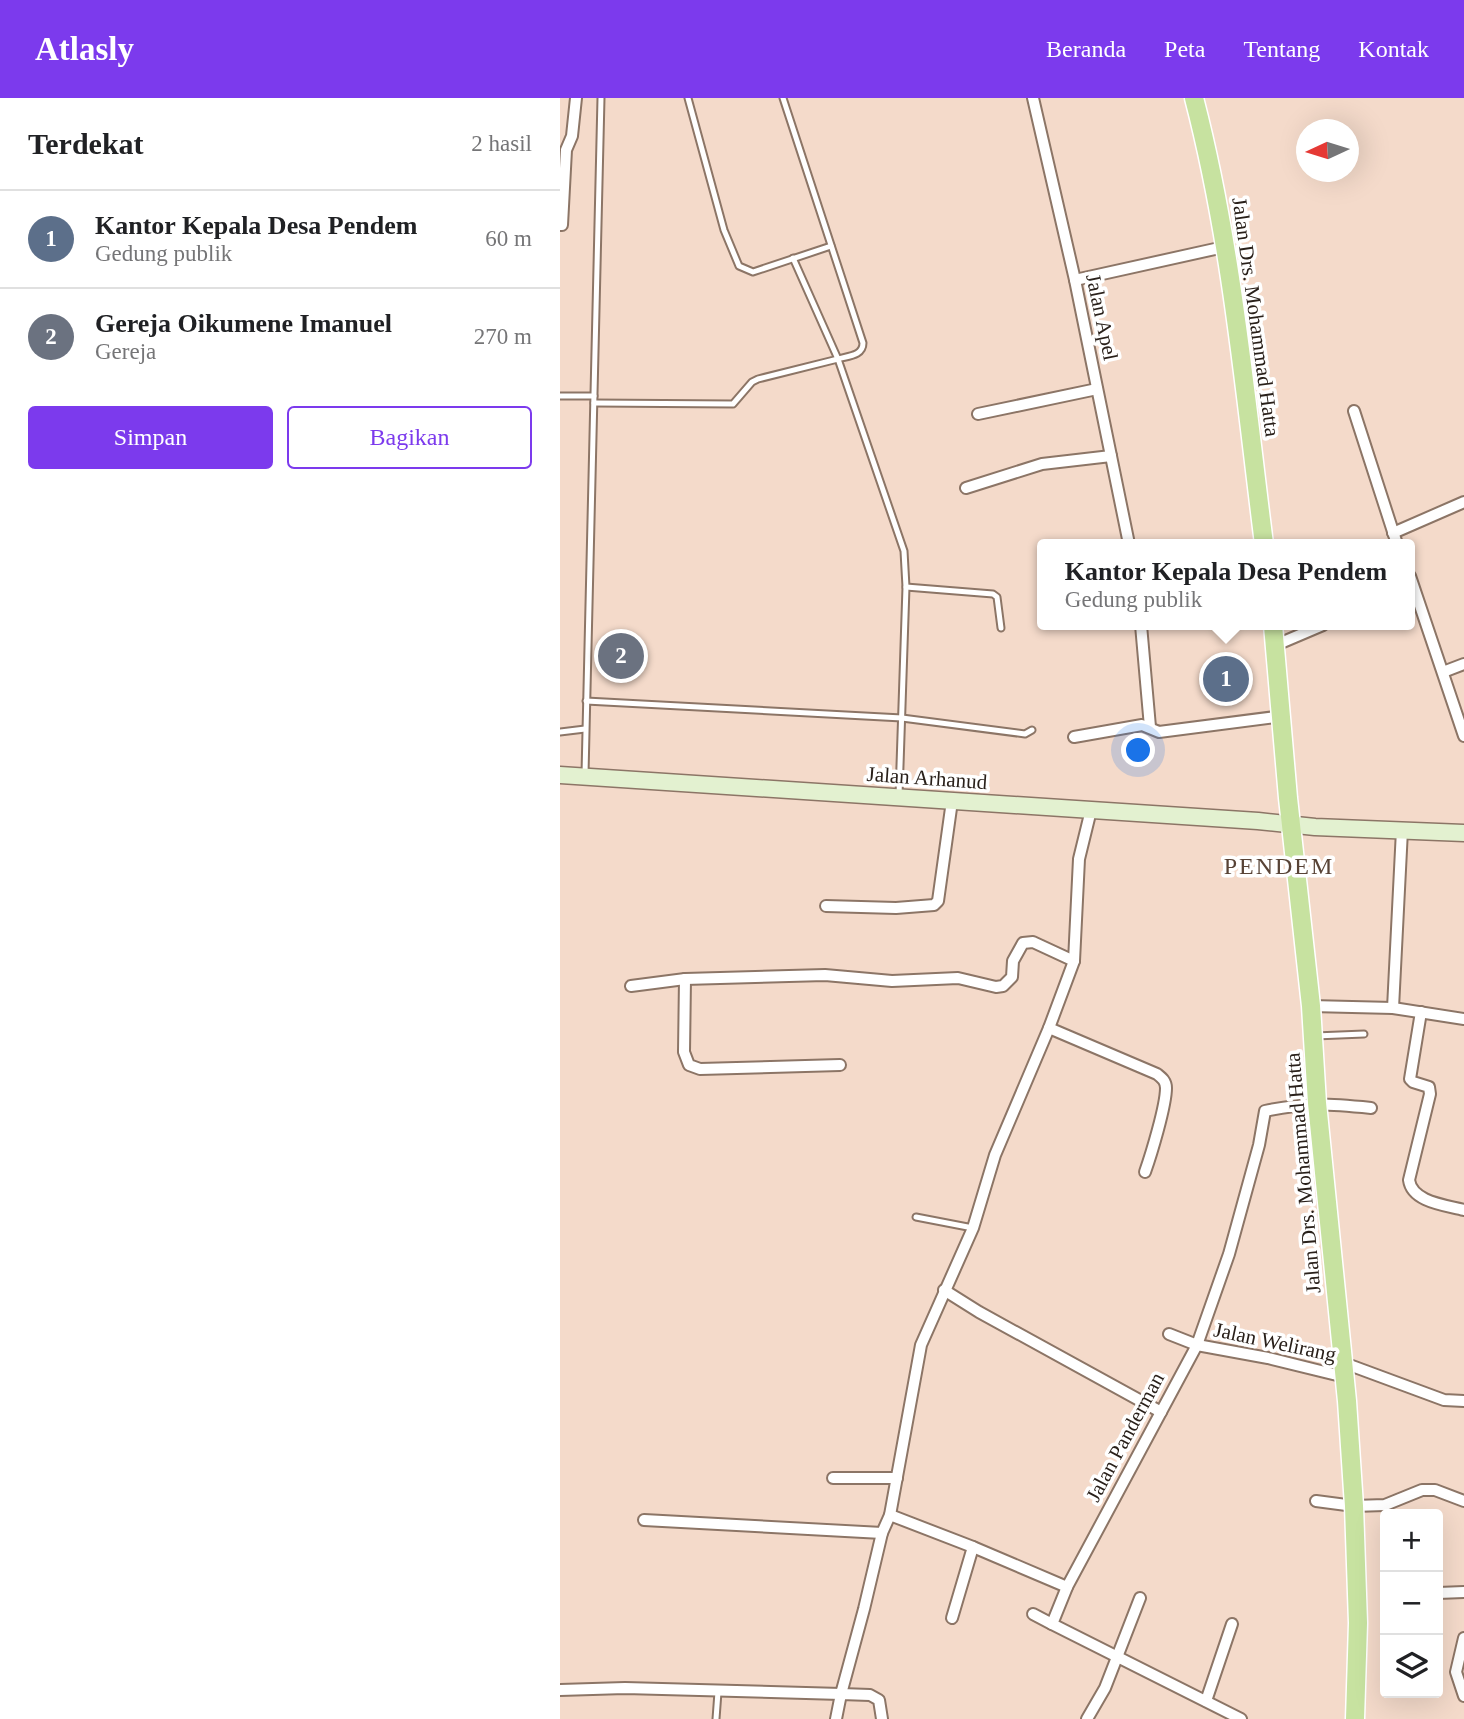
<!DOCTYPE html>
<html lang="id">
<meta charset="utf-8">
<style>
:root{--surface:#fff;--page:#f2f2f2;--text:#202124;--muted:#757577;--line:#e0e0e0;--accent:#7c3aed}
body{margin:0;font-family:Georgia,serif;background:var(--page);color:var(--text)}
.controls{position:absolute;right:21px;bottom:21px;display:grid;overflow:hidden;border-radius:7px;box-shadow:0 7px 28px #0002}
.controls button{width:63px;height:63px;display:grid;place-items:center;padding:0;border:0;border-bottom:2px solid var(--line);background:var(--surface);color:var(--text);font:35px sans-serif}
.compass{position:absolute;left:736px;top:21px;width:63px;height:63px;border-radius:50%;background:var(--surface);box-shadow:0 7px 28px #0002;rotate:266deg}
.you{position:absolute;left:579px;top:653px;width:24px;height:24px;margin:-18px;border:5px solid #fff;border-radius:50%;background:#1a73e8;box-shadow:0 0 0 10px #1a73e833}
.badge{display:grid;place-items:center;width:46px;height:46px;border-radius:50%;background:var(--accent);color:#fff;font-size:23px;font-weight:700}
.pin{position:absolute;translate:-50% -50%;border:4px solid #fff;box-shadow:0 2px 7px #0006}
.popup{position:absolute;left:477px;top:441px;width:378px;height:91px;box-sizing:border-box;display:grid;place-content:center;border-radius:7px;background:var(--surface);filter:drop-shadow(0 2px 5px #0005);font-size:23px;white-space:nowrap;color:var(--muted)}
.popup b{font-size:26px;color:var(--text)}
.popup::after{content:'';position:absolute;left:50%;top:100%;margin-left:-14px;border:14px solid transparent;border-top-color:var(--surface)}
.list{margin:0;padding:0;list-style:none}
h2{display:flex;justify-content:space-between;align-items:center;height:91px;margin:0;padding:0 28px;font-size:30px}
h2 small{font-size:23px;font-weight:400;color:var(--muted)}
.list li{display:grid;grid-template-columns:46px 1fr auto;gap:21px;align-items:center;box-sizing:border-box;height:98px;padding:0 28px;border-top:2px solid var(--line)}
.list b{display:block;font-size:26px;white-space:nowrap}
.list p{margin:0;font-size:23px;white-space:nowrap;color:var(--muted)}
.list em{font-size:23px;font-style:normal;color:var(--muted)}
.actions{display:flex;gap:14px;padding:21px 28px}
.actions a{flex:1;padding:16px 0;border:2px solid var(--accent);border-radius:7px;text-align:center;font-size:24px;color:var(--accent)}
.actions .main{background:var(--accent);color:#fff}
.icon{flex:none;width:38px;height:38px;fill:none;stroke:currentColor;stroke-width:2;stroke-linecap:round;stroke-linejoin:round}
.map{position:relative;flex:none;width:904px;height:1621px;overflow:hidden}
header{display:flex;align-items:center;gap:42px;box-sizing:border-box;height:98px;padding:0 35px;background:var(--accent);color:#fff}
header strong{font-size:33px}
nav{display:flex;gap:38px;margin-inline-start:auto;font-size:24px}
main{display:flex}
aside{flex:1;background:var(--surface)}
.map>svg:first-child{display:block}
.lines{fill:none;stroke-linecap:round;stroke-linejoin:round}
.lane-casing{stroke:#8c7566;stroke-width:9}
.street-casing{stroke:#8c7566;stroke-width:14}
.secondary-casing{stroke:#8c7566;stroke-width:19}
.primary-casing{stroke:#fff;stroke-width:21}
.lane{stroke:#fff;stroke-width:5}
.street{stroke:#fff;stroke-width:10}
.secondary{stroke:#e3f1d0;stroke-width:16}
.primary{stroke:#c7e2a0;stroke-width:18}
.labels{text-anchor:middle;stroke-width:7;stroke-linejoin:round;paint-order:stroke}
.street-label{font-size:21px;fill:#29201a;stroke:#fff}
.quarter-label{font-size:24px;letter-spacing:2px;fill:#584336;stroke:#fff}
</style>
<header>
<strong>Atlasly</strong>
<nav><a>Beranda</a><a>Peta</a><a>Tentang</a><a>Kontak</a></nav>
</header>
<main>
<aside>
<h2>Terdekat<small>2 hasil</small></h2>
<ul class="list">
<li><span class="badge" style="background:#5c6f8a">1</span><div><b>Kantor Kepala Desa Pendem</b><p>Gedung publik</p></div><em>60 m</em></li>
<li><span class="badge" style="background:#6b7280">2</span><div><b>Gereja Oikumene Imanuel</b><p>Gereja</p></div><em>270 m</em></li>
</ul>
<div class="actions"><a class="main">Simpan</a><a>Bagikan</a></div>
</aside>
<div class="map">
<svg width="904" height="1621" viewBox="0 0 904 1621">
<rect width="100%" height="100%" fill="#f4daca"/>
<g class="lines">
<defs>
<g id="lane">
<polyline points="128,0 164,132 179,168 193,174 271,148"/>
<path d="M223,0L303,245C303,258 288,258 278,261L344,453L346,489L339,697"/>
<polyline points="0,298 34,298"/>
<polyline points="34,305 173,306 192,284 198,281 278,261 233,160"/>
<polyline points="346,489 433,496 437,499 441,530"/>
<polyline points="26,603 342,620 465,636 472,632"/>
<polyline points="0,634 25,631"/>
<polyline points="25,676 41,0"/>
<polyline points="755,938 804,936"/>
<polyline points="356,1119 413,1130"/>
<polyline points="156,1621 158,1594"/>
</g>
<g id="street">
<polyline points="473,0 515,182 569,446"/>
<polyline points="0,127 2,127 6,52 12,38 16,0"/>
<polyline points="515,182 664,149"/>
<polyline points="794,313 837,446"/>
<polyline points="418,316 537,291"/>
<polyline points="406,390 482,366 551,358"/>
<polyline points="833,435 904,404"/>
<polyline points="850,478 904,638"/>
<polyline points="581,527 590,629"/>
<polyline points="716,547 763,527"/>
<polyline points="883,574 904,566"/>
<polyline points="514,639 582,627 599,634 723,618"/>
<polyline points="266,808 336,810 374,807 378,803 392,703"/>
<polyline points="125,881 124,954 129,967 140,971 280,967"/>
<polyline points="71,888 125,881 265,877 332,883 398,880 436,889 443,888 452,879 453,863 463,845 473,844 514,863"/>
<polyline points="751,908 833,910 904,921"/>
<polyline points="833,910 842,732"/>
<path d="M861,914L850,981L853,984L869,989L870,996L849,1082C852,1104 885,1107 904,1112"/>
<path d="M489,930L597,976C602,980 606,983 606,990C606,1008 591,1057 585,1074"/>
<polyline points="384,1192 419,1214 601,1314"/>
<polyline points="609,1236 637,1247 708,1260 785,1279"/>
<polyline points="784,1265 884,1302 904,1303"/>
<polyline points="273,1380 337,1380"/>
<polyline points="756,1403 794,1408 825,1407 862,1392 875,1392 904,1403"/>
<polyline points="330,1417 413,1449 507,1489"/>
<polyline points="84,1422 322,1435"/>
<polyline points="878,1495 904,1494"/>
<polyline points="473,1516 492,1526"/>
<polyline points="392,1520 413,1449"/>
<polyline points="904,1540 896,1574 904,1598"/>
<polyline points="0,1592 65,1590 281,1596 304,1511 322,1435 330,1417 361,1247 413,1130 435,1057 489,930 514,863 519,761 531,712"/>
<polyline points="646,1603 672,1526"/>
<polyline points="276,1621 281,1596 310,1597 319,1602 322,1621"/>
<polyline points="527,1621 545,1590 580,1500"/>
<path d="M681,1621L492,1526L507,1489L637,1247L669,1156L699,1047L705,1013C747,1004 769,1006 811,1010"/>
</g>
<polyline id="secondary" points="0,677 698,723 755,729 904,735"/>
<g id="primary">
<path d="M634,0C672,146 685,297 704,446"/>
<polyline points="713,527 728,700 751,908 757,1005 787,1303 794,1408 798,1525 795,1621"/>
</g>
</defs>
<!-- lane casing -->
<use href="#lane" class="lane-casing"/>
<!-- street casing -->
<use href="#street" class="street-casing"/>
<!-- secondary casing -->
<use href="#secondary" class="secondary-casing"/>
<!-- primary casing -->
<use href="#primary" class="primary-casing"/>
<!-- lane -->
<use href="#lane" class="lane"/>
<!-- street -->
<use href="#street" class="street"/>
<!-- secondary -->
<use href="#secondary" class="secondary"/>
<!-- primary -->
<use href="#primary" class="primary"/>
</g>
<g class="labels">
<!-- street labels -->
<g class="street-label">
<text transform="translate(542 219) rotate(78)" y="7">Jalan Apel</text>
<text transform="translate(696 219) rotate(82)" y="7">Jalan Drs. Mohammad Hatta</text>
<text transform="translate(367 680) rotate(4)" y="7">Jalan Arhanud</text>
<text transform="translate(743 1075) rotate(-95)" y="7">Jalan Drs. Mohammad Hatta</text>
<text transform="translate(715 1244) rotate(12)" y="7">Jalan Welirang</text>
<text transform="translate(565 1339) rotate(-62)" y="7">Jalan Panderman</text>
</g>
<!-- quarter labels -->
<g class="quarter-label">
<text x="719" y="776">PENDEM</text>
</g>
</g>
</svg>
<div class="controls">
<button>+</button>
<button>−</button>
<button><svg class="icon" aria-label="layers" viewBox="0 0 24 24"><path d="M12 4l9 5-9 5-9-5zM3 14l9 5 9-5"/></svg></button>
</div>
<svg class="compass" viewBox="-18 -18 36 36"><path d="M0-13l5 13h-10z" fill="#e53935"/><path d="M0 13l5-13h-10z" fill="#757577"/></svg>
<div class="you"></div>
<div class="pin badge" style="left:666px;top:581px;background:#5c6f8a">1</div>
<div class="popup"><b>Kantor Kepala Desa Pendem</b>Gedung publik</div>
<div class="pin badge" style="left:61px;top:558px;background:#6b7280">2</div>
</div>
</main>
